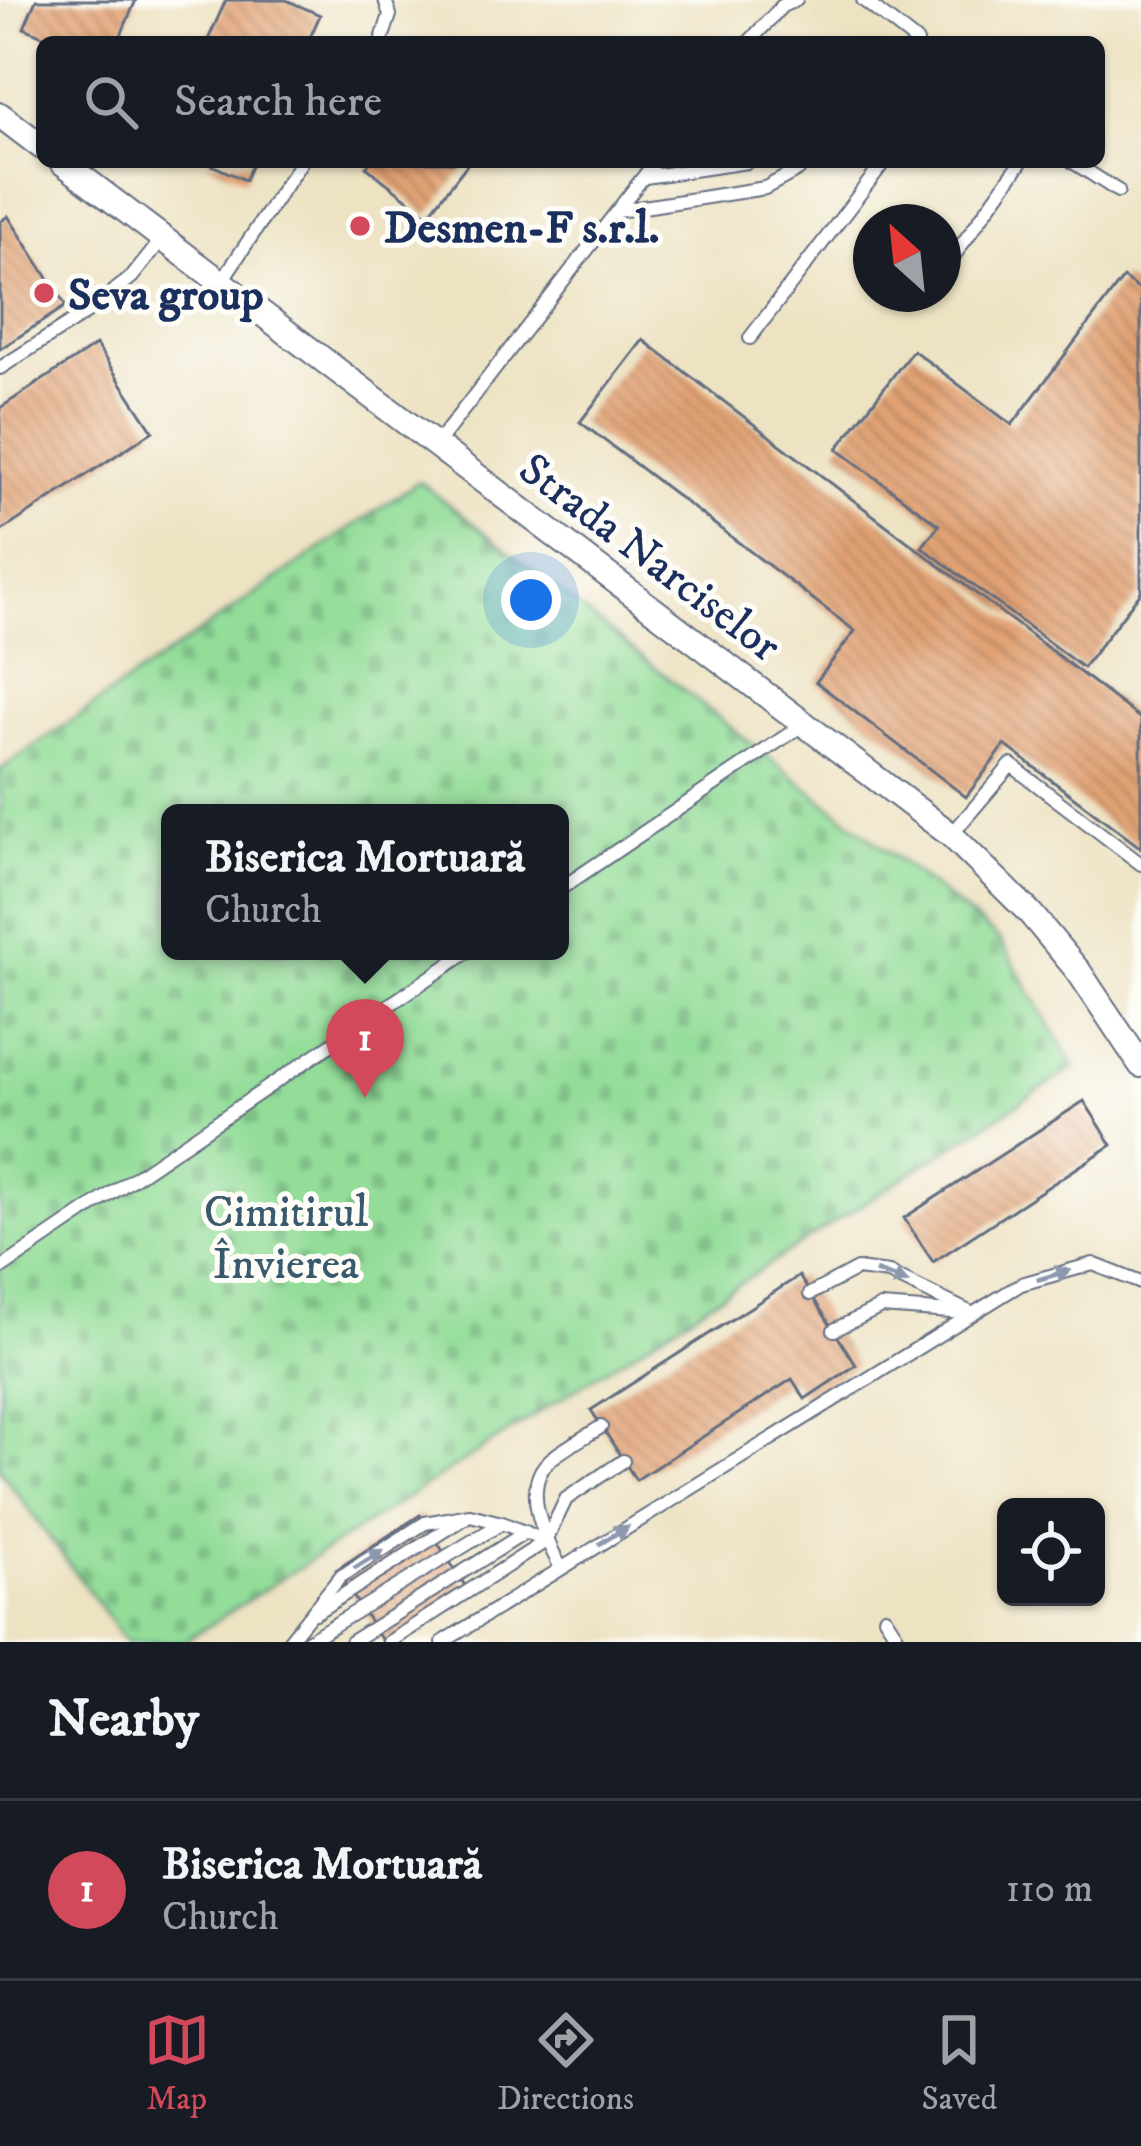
<!DOCTYPE html>
<meta charset="utf-8">
<style>
:root{--surface:#171b24;--page:#20242c;--text:#f1f3f6;--muted:#9ea1a6;--line:#363941;--accent:#d1495b}
body{margin:0;font-family:"IM FELL DW Pica",serif;background:var(--page);color:var(--text)}
.controls{position:absolute;right:36px;bottom:36px;display:grid;overflow:hidden;border-radius:18px;box-shadow:0 3px 9px #0004}
.controls button{width:108px;height:108px;display:grid;place-items:center;padding:0;border:0;border-bottom:3px solid var(--line);background:var(--surface);color:var(--text);font:60px sans-serif}
.compass{position:absolute;left:853px;top:204px;width:108px;height:108px;border-radius:50%;background:var(--surface);box-shadow:0 3px 9px #0004;rotate:333deg}
.you{position:absolute;left:531px;top:600px;width:42px;height:42px;margin:-30px;border:9px solid #fff;border-radius:50%;background:#1a73e8;box-shadow:0 0 0 18px #1a73e833}
.badge{display:grid;place-items:center;width:78px;height:78px;border-radius:50%;background:var(--accent);color:#fff;font-size:39px;font-weight:700}
.pin{position:absolute;translate:-50% -99px;filter:drop-shadow(0 3px 6px #0008)}
.pin::after{content:'';position:absolute;top:63px;width:42px;height:36px;background:inherit;clip-path:polygon(0 0,100% 0,50% 100%)}
.popup{position:absolute;left:161px;top:804px;width:408px;height:156px;box-sizing:border-box;display:grid;place-content:center;border-radius:18px;background:var(--surface);filter:drop-shadow(0 3px 9px #0005);font-size:39px;white-space:nowrap;color:var(--muted)}
.popup b{font-size:45px;color:var(--text)}
.popup::after{content:'';position:absolute;left:50%;top:100%;margin-left:-24px;border:24px solid transparent;border-top-color:var(--surface)}
.list{margin:0;padding:0;list-style:none}
h2{display:flex;justify-content:space-between;align-items:center;height:156px;margin:0;padding:0 48px;font-size:51px}
h2 small{font-size:39px;font-weight:400;color:var(--muted)}
.list li{display:grid;grid-template-columns:78px 1fr auto;gap:36px;align-items:center;box-sizing:border-box;height:180px;padding:0 48px;border-top:3px solid var(--line)}
.list b{display:block;font-size:45px;white-space:nowrap}
.list p{margin:0;font-size:39px;white-space:nowrap;color:var(--muted)}
.list em{font-size:39px;font-style:normal;color:var(--muted)}
.icon{flex:none;width:66px;height:66px;fill:none;stroke:currentColor;stroke-width:2;stroke-linecap:round;stroke-linejoin:round}
.map{position:relative;flex:none;width:1141px;height:1642px;overflow:hidden}
.search{position:absolute;background:var(--surface);box-shadow:0 3px 9px #0004;left:36px;right:36px;top:36px;height:132px;display:flex;align-items:center;gap:30px;box-sizing:border-box;padding:0 42px;border-radius:18px;color:var(--muted);font-size:45px}
.sheet{height:336px;background:var(--surface)}
nav{display:flex;justify-content:space-around;align-items:center;box-sizing:border-box;height:168px;border-top:3px solid var(--line);background:var(--surface);font-size:33px;color:var(--muted)}
nav a{display:grid;justify-items:center;gap:6px}
nav .on{color:var(--accent)}
.map>svg:first-child{display:block}
.cemetery{fill:url(#cemetery-stones);stroke:#57867c;stroke-width:3;fill-rule:evenodd}
.building{fill:url(#building-back-hatch)}
.lines{fill:none;stroke-linecap:round;stroke-linejoin:round}
.lane-casing{stroke:#646e81;stroke-width:16}
.street-casing{stroke:#646e81;stroke-width:28}
.lane{stroke:#fff;stroke-width:12}
.street{stroke:#fff;stroke-width:24}
.oneway{fill:#8d97ae}
.poi-dot{fill:#d1495b;stroke:#fdfcf7;stroke-width:4.5}
.labels{text-anchor:middle;stroke-width:10;stroke-linejoin:round;paint-order:stroke}
.poi-label{font-size:45px;font-weight:bold;fill:#1b2f5e;stroke:#fdfcf7;text-anchor:start}
.street-label{font-size:45px;fill:#1b2f5e;stroke:#fdfcf7}
.park-label{font-size:45px;fill:#395a6d;stroke:#fdfcf7}
</style>
<div class="map">
<svg width="1141" height="1642" viewBox="0 0 1141 1642">
<defs>
<pattern id="cemetery-stones" width="16" height="16" patternUnits="userSpaceOnUse" patternTransform="scale(3)"><rect width="16" height="16" fill="#93dd99"/><path d="M2 7V4a2 2 0 0 1 4 0v3zM10 15v-3a2 2 0 0 1 4 0v3z" fill="#7ebe86"/></pattern>
<pattern id="building-back-hatch" width="6" height="6" patternUnits="userSpaceOnUse" patternTransform="scale(3)"><rect width="6" height="6" fill="#e2a273"/><path d="M-1 5l2 2M0 0l6 6M5-1l2 2" fill="none" stroke="#b68462"/></pattern>
</defs>
<rect width="100%" height="100%" fill="#fdfcf7"/>
<filter id="ink" filterUnits="userSpaceOnUse"><feTurbulence type="fractalNoise" baseFrequency=".00833" numOctaves="2"/><feDisplacementMap in="SourceGraphic" scale="24" xChannelSelector="R" yChannelSelector="G"/><feConvolveMatrix kernelMatrix="1 2 1 2 8 2 1 2 1" color-interpolation-filters="sRGB"/></filter>
<filter id="wash" filterUnits="userSpaceOnUse"><feTurbulence type="fractalNoise" baseFrequency=".004" numOctaves="4" result="noise"/><feDisplacementMap in="SourceGraphic" scale="48" xChannelSelector="R" yChannelSelector="G"/><feGaussianBlur stdDeviation="2.7" result="paint"/><feColorMatrix in="noise" values="0 0 0 0 0 0 0 0 0 0 0 0 0 0 0 0 0 1.4 0 .05"/><feComposite in="paint" operator="in"/></filter>
<g filter="url(#wash)">
<rect width="100%" height="100%" fill="#ede2c2"/>
<!-- cemetery -->
<path class="cemetery" d="M419,481L1000,940L1075,1067L183,1642H126L0,1470V770ZM170,813H560V951H170Z"/>
<g id="blocks">
<!-- building -->
<g class="building">
<polygon points="36,0 136,0 118,42 57,42 24,28"/>
<polygon points="226,0 286,0 320,15 308,42 207,42"/>
<polygon points="205,162 253,162 245,180"/>
<polygon points="370,162 469,162 428,215 366,167"/>
<polygon points="8,216 66,306 0,349 0,222"/>
<polygon points="1123,278 1141,291 1141,592 1083,668 922,547 939,525 837,449 913,350 1012,425"/>
<polygon points="643,340 1141,719 1141,848 1005,745 966,797 816,682 855,631 580,422"/>
<polygon points="96,345 153,431 0,532 0,408"/>
<polygon points="1084,1101 1112,1145 933,1262 904,1218"/>
<polygon points="799,1276 856,1365 805,1399 792,1379 636,1480 591,1410"/>
<polygon points="420,1515 471,1595 398,1642 383,1642 336,1570"/>
</g>
</g>
</g>
<g filter="url(#ink)">
<use href="#blocks" fill-opacity="0" stroke="#646e81" stroke-width="3"/>
<g class="lines">
<defs>
<g id="lane">
<polyline points="863,0 917,42"/>
<polyline points="381,42 390,15 385,0"/>
<polyline points="749,42 782,6 796,0"/>
<polyline points="1073,162 1118,191"/>
<polyline points="645,177 747,162"/>
<polyline points="618,211 765,188 798,170 805,162"/>
<polyline points="943,271 1021,162"/>
<polyline points="221,282 301,162"/>
<polyline points="750,338 884,162"/>
<polyline points="0,368 86,313 132,277 163,238"/>
<polyline points="436,445 655,162"/>
<polyline points="951,835 1011,765 1141,864"/>
<polyline points="560,889 804,724"/>
<polyline points="0,1269 469,951"/>
<polyline points="810,1294 857,1269 889,1273 973,1314"/>
<polyline points="834,1330 881,1307 965,1313"/>
<path d="M561,1568C545,1538 519,1486 551,1459C566,1447 585,1437 601,1427"/>
<polyline points="315,1613 465,1518"/>
<polyline points="885,1617 901,1642"/>
<polyline points="288,1642 340,1577 425,1523 470,1515 502,1523 546,1541"/>
<polyline points="306,1642 502,1523"/>
<polyline points="351,1642 526,1532"/>
<polyline points="389,1642 546,1541 566,1499 623,1461"/>
<polyline points="443,1642 1021,1284 1093,1264 1141,1283"/>
</g>
<g id="street">
<polyline points="0,115 42,147"/>
<polyline points="62,162 951,835 1030,913 1079,972 1141,1065"/>
</g>
</defs>
<!-- lane casing -->
<use href="#lane" class="lane-casing"/>
<!-- street casing -->
<use href="#street" class="street-casing"/>
<!-- lane -->
<use href="#lane" class="lane"/>
<!-- street -->
<use href="#street" class="street"/>
</g>
<!-- one-way arrows -->
<defs><path id="oneway-solid" d="M-6-.8H1V-3.2L6.5 0L1 3.2V.8H-6Z" transform="scale(3)"/></defs>
<g class="oneway">
<use href="#oneway-solid" transform="translate(1054 1275) rotate(-16)"/>
<use href="#oneway-solid" transform="translate(892 1277) rotate(19)"/>
<use href="#oneway-solid" transform="translate(614 1535) rotate(-32)"/>
<use href="#oneway-solid" transform="translate(369 1559) rotate(-32)"/>
</g>
</g>
<!-- markers -->
<g class="poi-dot">
<circle cx="360" cy="226" r="12"/>
<circle cx="44" cy="293" r="12"/>
</g>
<g class="labels">
<!-- poi labels -->
<g class="poi-label">
<text x="384" y="242">Desmen-F s.r.l.</text>
<text x="68" y="309">Seva group</text>
</g>
<!-- street labels -->
<g class="street-label">
<text transform="translate(651 556) rotate(37)" y="16">Strada Narciselor</text>
</g>
<!-- park labels -->
<g class="park-label">
<text x="286" y="1226">Cimitirul<tspan x="286" dy="52">Învierea</tspan></text>
</g>
</g>
</svg>
<div class="controls">
<button><svg class="icon" aria-label="locate" viewBox="0 0 24 24"><circle cx="12" cy="12" r="6"/><path d="M12 2v4M12 18v4M2 12h4M18 12h4"/></svg></button>
</div>
<svg class="compass" viewBox="-18 -18 36 36"><path d="M0-13l5 13h-10z" fill="#e53935"/><path d="M0 13l5-13h-10z" fill="#9ea1a6"/></svg>
<div class="you"></div>
<div class="pin badge" style="left:365px;top:1098px">1</div>
<div class="popup"><b>Biserica Mortuară</b>Church</div>
<div class="search"><svg class="icon" aria-label="search" viewBox="0 0 24 24"><circle cx="10" cy="10" r="6"/><path d="M15 15l6 6"/></svg>Search here</div>
</div>
<section class="sheet">
<h2>Nearby<small></small></h2>
<ul class="list">
<li><span class="badge">1</span><div><b>Biserica Mortuară</b><p>Church</p></div><em>110 m</em></li>
</ul>
</section>
<nav>
<a class="on"><svg class="icon" aria-label="map" viewBox="0 0 24 24"><path d="M3 6l6-2 6 2 6-2v14l-6 2-6-2-6 2zM9 4v14M15 6v14"/></svg>Map</a>
<a><svg class="icon" aria-label="directions" viewBox="0 0 24 24"><path d="M12 3l9 9-9 9-9-9zM9 14v-3h6M13 9l2 2-2 2"/></svg>Directions</a>
<a><svg class="icon" aria-label="saved" viewBox="0 0 24 24"><path d="M7 4h10v16l-5-4-5 4z"/></svg>Saved</a>
</nav>
